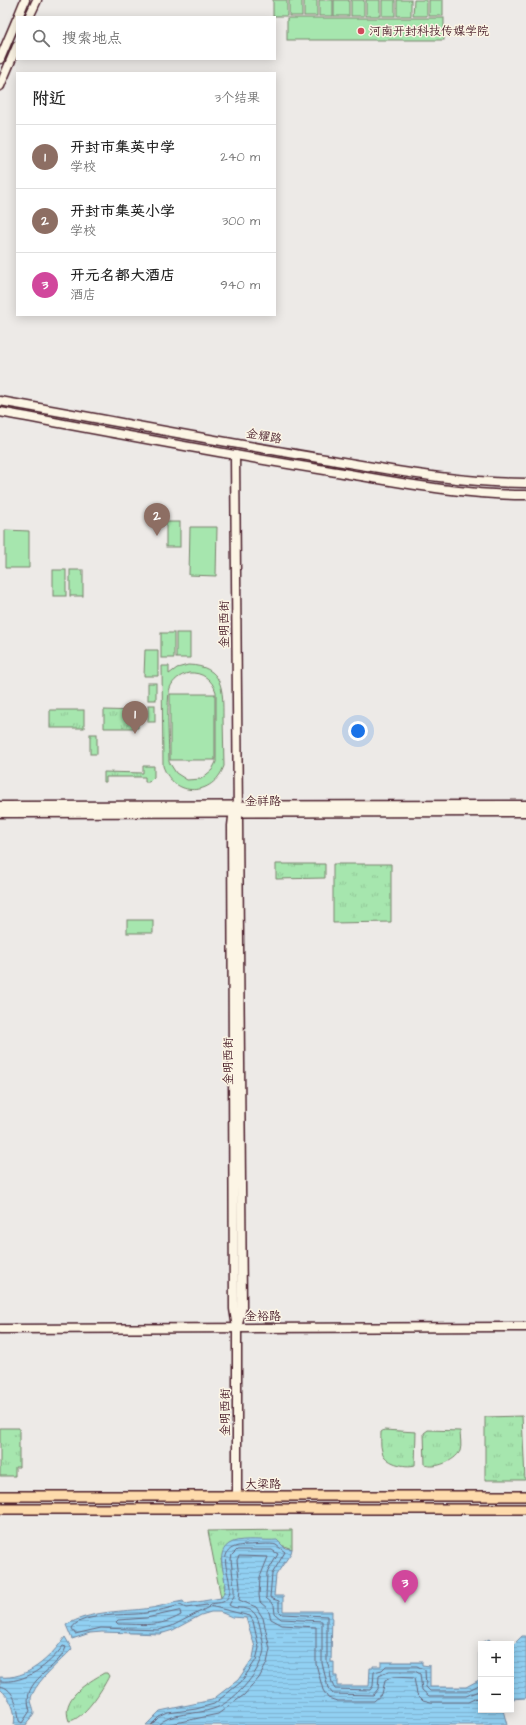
<!DOCTYPE html>
<html lang="zh">
<meta charset="utf-8">
<style>
:root{--surface:#fff;--page:#f2f2f2;--text:#222;--muted:#767676;--line:#e0e0e0;--accent:#d93025}
body{margin:0;font-family:"Architects Daughter","LXGW WenKai TC",sans-serif;background:var(--page);color:var(--text)}
.controls{position:absolute;right:12px;bottom:12px;display:grid;overflow:hidden;border-radius:0px;box-shadow:0 2px 10px #0003}
.controls button{width:36px;height:36px;display:grid;place-items:center;padding:0;border:0;border-bottom:1px solid var(--line);background:var(--surface);color:var(--text);font:20px sans-serif}
.you{position:absolute;left:358px;top:731px;width:14px;height:14px;margin:-10px;border:3px solid #fff;border-radius:50%;background:#1a73e8;box-shadow:0 0 0 6px #1a73e833}
.badge{display:grid;place-items:center;width:26px;height:26px;border-radius:50%;background:var(--accent);color:#fff;font-size:13px;font-weight:700}
.pin{position:absolute;translate:-50% -33px;filter:drop-shadow(0 1px 2px #0008)}
.pin::after{content:'';position:absolute;top:21px;width:14px;height:12px;background:inherit;clip-path:polygon(0 0,100% 0,50% 100%)}
.list{margin:0;padding:0;list-style:none}
h2{display:flex;justify-content:space-between;align-items:center;height:52px;margin:0;padding:0 16px;font-size:17px}
h2 small{font-size:13px;font-weight:400;color:var(--muted)}
.list li{display:grid;grid-template-columns:26px 1fr auto;gap:12px;align-items:center;box-sizing:border-box;height:64px;padding:0 16px;border-top:1px solid var(--line)}
.list b{display:block;font-size:15px;white-space:nowrap}
.list p{margin:0;font-size:13px;white-space:nowrap;color:var(--muted)}
.list em{font-size:13px;font-style:normal;color:var(--muted)}
.icon{flex:none;width:22px;height:22px;fill:none;stroke:currentColor;stroke-width:2;stroke-linecap:round;stroke-linejoin:round}
.map{position:relative;flex:none;width:526px;height:1725px;overflow:hidden}
.search{position:absolute;background:var(--surface);box-shadow:0 2px 10px #0003;left:16px;top:16px;width:260px;height:44px;display:flex;align-items:center;gap:10px;box-sizing:border-box;padding:0 14px;border-radius:0px;color:var(--muted);font-size:15px}
.panel{position:absolute;background:var(--surface);box-shadow:0 2px 10px #0003;left:16px;top:72px;width:260px;height:244px;border-radius:0px}
.map>svg:first-child{display:block}
.grass{fill:url(#grass-tufts);stroke:#78826c}
.garden{fill:#a6e6ae;stroke:#78826c;fill-rule:evenodd}
.water{fill:url(#water-rules);stroke:#7589a2}
.lines{fill:none;stroke-linecap:round;stroke-linejoin:round}
.shore{stroke:#66667b;stroke-width:1}
.secondary-casing{stroke:#4a1f2b;stroke-width:11}
.primary-casing{stroke:#4a1f2b;stroke-width:12}
.secondary{stroke:#fcf5e5;stroke-width:8}
.primary{stroke:#fedbac;stroke-width:9}
.poi-dot{fill:#d1495b;stroke:#fcf5e5;stroke-width:1.5}
.labels{text-anchor:middle;stroke-width:3;stroke-linejoin:round;paint-order:stroke}
.poi-label{font-size:12px;fill:#4a1f2b;stroke:#fcf5e5;text-anchor:start}
.street-label{font-size:12px;fill:#4a1f2b;stroke:#fcf5e5}
</style>
<div class="map">
<svg width="526" height="1725" viewBox="0 0 526 1725">
<defs>
<pattern id="grass-tufts" width="24" height="20" patternUnits="userSpaceOnUse"><rect width="24" height="20" fill="#a6e6ae"/><path d="M3 7l-1-3M5 7V3M7 7l1-3M15 17l-1-3M17 17v-4M19 17l1-3" fill="none" stroke="#90c596"/></pattern>
<pattern id="water-rules" width="6" height="5" patternUnits="userSpaceOnUse"><rect width="6" height="5" fill="#91d0f2"/><path d="M0 2.5h6" fill="none" stroke="#7fb2d0"/></pattern>
</defs>
<rect width="100%" height="100%" fill="#edeae7"/>
<filter id="ink" filterUnits="userSpaceOnUse"><feTurbulence type="fractalNoise" baseFrequency=".025" numOctaves="2"/><feDisplacementMap in="SourceGraphic" scale="8" xChannelSelector="R" yChannelSelector="G"/><feConvolveMatrix kernelMatrix="1 2 1 2 8 2 1 2 1" color-interpolation-filters="sRGB"/></filter>
<g filter="url(#ink)">
<!-- grass -->
<g class="grass">
<rect x="50" y="710" width="34" height="18"/>
<polygon points="104,710 138,711 138,728 104,728"/>
<rect x="90" y="734" width="7" height="20"/>
<polygon points="143,766 154,766 154,777 149,782 145,782 145,777 106,777 106,782 104,782 104,772 143,773"/>
<polygon points="276,864 325,864 325,878 276,879"/>
<polygon points="391,864 391,922 333,923 333,864"/>
<polygon points="522,1416 525,1480 485,1480 485,1417"/>
<polygon points="0,1428 19,1428 19,1467 15,1467 15,1476 0,1476"/>
<path d="M384,1430L416,1432L415,1465C405,1468 384,1463 382,1451C380,1445 381,1438 381,1432Z"/>
<path d="M428,1430L460,1431C460,1437 462,1445 460,1451C455,1461 435,1469 425,1465L424,1433Z"/>
<path d="M292,1530V1549L281,1545L221,1559C223,1571 229,1588 221,1598L208,1531Z"/>
<path d="M104,1673H107L109,1676C103,1689 83,1720 69,1721C60,1698 87,1683 104,1673Z"/>
</g>
<!-- garden -->
<g class="garden">
<rect x="273" y="0" width="14" height="16"/>
<rect x="289" y="0" width="13" height="16"/>
<rect x="304" y="0" width="13" height="16"/>
<rect x="319" y="0" width="14" height="16"/>
<rect x="334" y="0" width="15" height="16"/>
<rect x="351" y="0" width="13" height="16"/>
<rect x="366" y="0" width="14" height="16"/>
<rect x="382" y="0" width="13" height="16"/>
<rect x="397" y="0" width="14" height="16"/>
<polygon points="414,0 427,0 427,16 413,16"/>
<rect x="429" y="0" width="14" height="16"/>
<rect x="287" y="18" width="157" height="22"/>
<rect x="166" y="522" width="14" height="25"/>
<polygon points="190,527 217,527 216,576 189,575"/>
<polygon points="5,530 29,531 29,568 5,568"/>
<rect x="53" y="570" width="13" height="26"/>
<rect x="70" y="570" width="13" height="26"/>
<rect x="161" y="633" width="13" height="25"/>
<rect x="176" y="633" width="14" height="25"/>
<polygon points="145,650 158,650 158,676 144,676"/>
<path d="M188,665C224,666 223,690 223,718C223,734 224,750 224,766C213,797 174,798 163,766L162,666H169V674L177,668ZM189,673C202,672 212,679 216,692V762L212,770L201,779L187,780L176,773L169,762C169,747 166,700 170,688C173,680 180,675 189,673Z"/>
<rect x="148" y="683" width="8" height="17"/>
<rect x="170" y="694" width="45" height="66"/>
<rect x="148" y="705" width="7" height="17"/>
<rect x="127" y="920" width="26" height="13"/>
</g>
<!-- water -->
<g class="water">
<path d="M277,1540L285,1548L292,1549L291,1553L276,1575L274,1596H283V1611H332L331,1662H334V1676H337V1686H369L370,1668H373V1666H381V1662H422V1665L430,1666V1687H466L479,1680V1645L489,1639L493,1644H481V1710H503L507,1725H146L160,1711L212,1700L238,1680L253,1658L255,1647L246,1618L232,1617L220,1612H211L201,1615L173,1630L160,1634L102,1632L90,1633L72,1639L66,1625C91,1611 116,1612 144,1609C157,1608 170,1603 183,1601L185,1604L221,1598C234,1582 208,1552 233,1542C243,1538 266,1541 277,1540Z"/>
<polygon points="522,1636 526,1636 526,1698 511,1699 511,1647"/>
<path d="M65,1637L72,1649C59,1663 40,1677 32,1695C29,1702 34,1706 34,1713L26,1725H14C17,1711 10,1698 0,1689V1677C27,1680 50,1658 65,1637Z"/>
</g>
<g class="lines">
<!-- shore -->
<g class="shore">
<path d="M180,1605L186,1608L207,1605L209,1607L172,1626L159,1630L101,1628L75,1634L72,1628C81,1612 130,1616 146,1613C158,1611 169,1608 180,1605Z"/>
<path d="M180,1611L181,1615C158,1628 143,1624 118,1624L116,1622L118,1620L146,1618Z"/>
<path d="M0,1681C25,1684 49,1665 63,1646L66,1647C59,1671 19,1678 30,1711L22,1723L19,1721C18,1709 15,1688 0,1686"/>
<path d="M151,1725L159,1717L168,1713L196,1709L214,1704L241,1682L256,1660L259,1648L253,1621L250,1616L210,1606L211,1604C215,1603 220,1603 223,1602C246,1588 201,1546 248,1545C253,1545 272,1543 276,1545C279,1547 282,1550 285,1552L272,1574L270,1597L273,1599L279,1601V1611L282,1614L327,1616V1662C331,1669 330,1683 335,1689L370,1690L373,1686L374,1672L382,1670L386,1666H417L425,1670L426,1687L430,1691H467L481,1684"/>
<path d="M158,1725C170,1712 196,1715 213,1709C233,1703 259,1674 263,1654C265,1648 263,1643 262,1636C260,1628 259,1616 252,1611C244,1606 235,1610 229,1605L234,1596V1588L231,1559L232,1555L237,1550H272L278,1554L267,1573L266,1598L274,1605L275,1614L281,1619L322,1621V1663L328,1688L333,1694L373,1695L378,1689L379,1676L389,1671H415L420,1674L422,1690L429,1696H466L481,1690"/>
<polyline points="166,1725 218,1714 244,1695 259,1678 267,1663 270,1649 263,1618 256,1607 239,1600 240,1587 237,1560 239,1556 268,1557 260,1577 259,1595 260,1602 268,1609 271,1619 282,1625 316,1627 316,1664 323,1690 328,1698 337,1701 374,1701 382,1694 385,1681 392,1677 414,1678 417,1694 423,1700 431,1702 468,1702 481,1696"/>
</g>
<defs>
<g id="secondary">
<polyline points="18,17 25,0"/>
<polyline points="29,17 37,0"/>
<polyline points="0,59 17,19"/>
<polyline points="0,86 17,46"/>
<path d="M0,401C108,420 216,441 325,459C392,470 458,483 526,483"/>
<path d="M0,412C108,432 216,453 325,470C392,481 458,495 526,495"/>
<polyline points="235,455 242,1307 237,1328"/>
<polyline points="0,806 526,805"/>
<polyline points="234,809 232,826 234,1309 237,1328 237,1496"/>
<polyline points="0,813 526,812"/>
<polyline points="0,1329 526,1327"/>
</g>
<g id="primary">
<polyline points="0,1496 526,1496"/>
<polyline points="0,1509 526,1509"/>
</g>
</defs>
<!-- secondary casing -->
<use href="#secondary" class="secondary-casing"/>
<!-- primary casing -->
<use href="#primary" class="primary-casing"/>
<!-- secondary -->
<use href="#secondary" class="secondary"/>
<!-- primary -->
<use href="#primary" class="primary"/>
</g>
</g>
<!-- markers -->
<circle class="poi-dot" cx="361" cy="31" r="4"/>
<g class="labels">
<!-- poi labels -->
<g class="poi-label">
<text x="369" y="35">河南开封科技传媒学院</text>
</g>
<!-- street labels -->
<g class="street-label">
<text transform="translate(264 436) rotate(10)" y="4">金耀路</text>
<text transform="translate(224 624) rotate(-90)" y="4">金明西街</text>
<text x="263" y="805">金祥路</text>
<text transform="translate(228 1061) rotate(-90)" y="4">金明西街</text>
<text x="263" y="1320">金裕路</text>
<text transform="translate(225 1412) rotate(-90)" y="4">金明西街</text>
<text x="263" y="1488">大梁路</text>
</g>
</g>
</svg>
<div class="controls">
<button>+</button>
<button>−</button>
</div>
<div class="you"></div>
<div class="pin badge" style="left:135px;top:734px;background:#8d6e63">1</div>
<div class="pin badge" style="left:157px;top:536px;background:#8d6e63">2</div>
<div class="pin badge" style="left:405px;top:1603px;background:#d1479c">3</div>
<div class="search"><svg class="icon" aria-label="search" viewBox="0 0 24 24"><circle cx="10" cy="10" r="6"/><path d="M15 15l6 6"/></svg>搜索地点</div>
<section class="panel">
<h2>附近<small>3个结果</small></h2>
<ul class="list">
<li><span class="badge" style="background:#8d6e63">1</span><div><b>开封市集英中学</b><p>学校</p></div><em>240 m</em></li>
<li><span class="badge" style="background:#8d6e63">2</span><div><b>开封市集英小学</b><p>学校</p></div><em>300 m</em></li>
<li><span class="badge" style="background:#d1479c">3</span><div><b>开元名都大酒店</b><p>酒店</p></div><em>940 m</em></li>
</ul>
</section>
</div>
